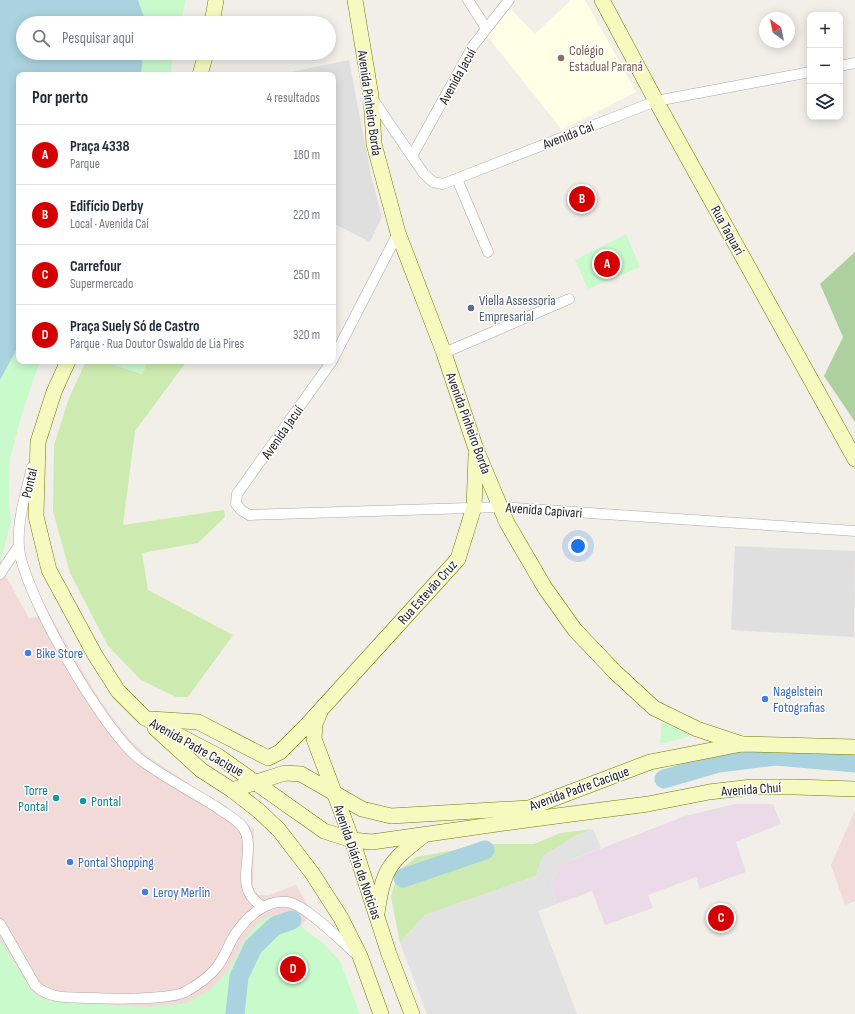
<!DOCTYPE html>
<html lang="pt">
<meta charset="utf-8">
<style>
:root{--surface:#fff;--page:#f2f2f3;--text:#1f2937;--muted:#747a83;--line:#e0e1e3;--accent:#d40000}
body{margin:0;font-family:"Sofia Sans Condensed",sans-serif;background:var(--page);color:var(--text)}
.controls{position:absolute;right:12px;top:12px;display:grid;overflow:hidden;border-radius:8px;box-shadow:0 2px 10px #0003}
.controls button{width:36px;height:36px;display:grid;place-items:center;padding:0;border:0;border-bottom:1px solid var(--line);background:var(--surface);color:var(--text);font:20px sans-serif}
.compass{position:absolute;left:759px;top:12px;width:36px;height:36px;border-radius:50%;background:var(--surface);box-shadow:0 2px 10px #0003;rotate:327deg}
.you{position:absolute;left:578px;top:546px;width:14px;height:14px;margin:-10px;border:3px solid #fff;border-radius:50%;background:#1a73e8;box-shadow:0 0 0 6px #1a73e833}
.badge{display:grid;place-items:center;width:26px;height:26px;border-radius:50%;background:var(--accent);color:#fff;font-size:13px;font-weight:700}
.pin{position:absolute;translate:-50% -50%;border:2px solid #fff;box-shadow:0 1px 4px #0006}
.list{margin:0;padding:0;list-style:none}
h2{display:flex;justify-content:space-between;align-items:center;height:52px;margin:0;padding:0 16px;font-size:17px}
h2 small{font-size:13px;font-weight:400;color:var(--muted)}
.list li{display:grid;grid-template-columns:26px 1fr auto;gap:12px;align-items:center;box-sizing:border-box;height:60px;padding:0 16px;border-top:1px solid var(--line)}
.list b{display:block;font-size:15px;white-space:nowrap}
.list p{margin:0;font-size:13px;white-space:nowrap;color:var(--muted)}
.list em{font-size:13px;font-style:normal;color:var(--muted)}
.icon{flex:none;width:22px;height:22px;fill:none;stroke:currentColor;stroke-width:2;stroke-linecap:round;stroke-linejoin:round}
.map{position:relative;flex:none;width:855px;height:1014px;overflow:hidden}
.search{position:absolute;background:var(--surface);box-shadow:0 2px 10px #0003;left:16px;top:16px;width:320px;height:44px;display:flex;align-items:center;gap:10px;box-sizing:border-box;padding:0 14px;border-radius:22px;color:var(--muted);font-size:15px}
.panel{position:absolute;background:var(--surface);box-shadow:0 2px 10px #0003;left:16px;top:72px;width:320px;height:292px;border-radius:8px}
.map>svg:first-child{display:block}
.residential{fill:#e0dfdf}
.commercial{fill:#f2dad9}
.industrial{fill:#ebdbe8}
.education{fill:#ffffe5}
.grass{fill:#cdebb0}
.forest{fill:#add19e}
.park{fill:#c8facc}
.parking{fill:#e2e2e2}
.water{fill:#aad3df}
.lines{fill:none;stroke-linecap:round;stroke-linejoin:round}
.river{stroke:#aad3df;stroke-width:19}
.street-casing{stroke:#a9a9a9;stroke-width:11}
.secondary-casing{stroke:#707d05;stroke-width:16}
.street{stroke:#fff;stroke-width:10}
.secondary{stroke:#f7fabf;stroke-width:15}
.education-dot{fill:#8d6e63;stroke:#fff;stroke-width:1.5}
.service-dot{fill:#5c6f8a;stroke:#fff;stroke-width:1.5}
.shop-dot{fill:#3f7fe0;stroke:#fff;stroke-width:1.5}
.culture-dot{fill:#0f9aa8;stroke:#fff;stroke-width:1.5}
.labels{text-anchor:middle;stroke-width:3;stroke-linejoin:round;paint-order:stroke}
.education-label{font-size:14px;fill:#785e54;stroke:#fff;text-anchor:start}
.street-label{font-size:14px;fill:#222;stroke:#fff}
.service-label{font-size:14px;fill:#4e5e75;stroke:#fff;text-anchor:start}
.shop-label{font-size:14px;fill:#366cbe;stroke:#fff;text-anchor:start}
.culture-label{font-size:14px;fill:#0d838f;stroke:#fff;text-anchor:end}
</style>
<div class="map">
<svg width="855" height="1014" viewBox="0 0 855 1014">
<rect width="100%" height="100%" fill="#f2efe9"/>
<!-- residential -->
<g class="residential">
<polygon points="349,60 371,175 382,217 370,242 333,223 333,75 276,75"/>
<polygon points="735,546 855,551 854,637 731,630"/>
</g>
<!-- commercial -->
<g class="commercial">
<polygon points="0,490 11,521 1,559 6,576 29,618 50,615 101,702 126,735 146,755 239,817 254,829 253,888 259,895 269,895 296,885 312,912 235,1014 0,1014"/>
<polygon points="855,810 855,901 845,905 831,865"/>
</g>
<!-- industrial -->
<polygon class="industrial" points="735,804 773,804 781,824 736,842 746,872 700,889 696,877 648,895 653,908 605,925 592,891 557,904 551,885 561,864 685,816"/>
<!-- education -->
<polygon class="education" points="571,0 585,0 636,92 562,130 487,36 510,8 535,34"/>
<!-- grass -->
<g class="grass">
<polygon points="86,361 102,361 142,374 148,361 187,361 135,431 123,525 224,510 225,517 198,543 142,553 148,590 233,635 188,697 176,697 141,680 108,646 70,573 53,511 54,445 69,398"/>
<polygon points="593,829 575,836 543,856 536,876 425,915 400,943 391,897 398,872 416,857 487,844 534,844 560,833"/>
</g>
<!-- forest -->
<polygon class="forest" points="855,252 855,422 824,376 843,337 820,284"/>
<!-- park -->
<g class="park">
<polygon points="138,0 186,0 180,23 146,23"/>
<polygon points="143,53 173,53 170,75 141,75"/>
<polygon points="626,234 640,267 588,289 575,260"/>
<polygon points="19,345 19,361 40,361 23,410 10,459 9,500 11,521 0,561 0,380"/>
<polygon points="102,361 148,361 142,374"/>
<polygon points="662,722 691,736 660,744"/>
<polygon points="286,915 324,944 340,961 360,1014 0,1014 0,940 31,990 40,998 51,1001 148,1007 187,1003 211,989 228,971 244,940 258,923 270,916"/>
</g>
<!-- parking -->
<polygon class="parking" points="593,829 601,848 561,864 551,885 557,904 538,911 577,1014 427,1014 400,943 425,915 536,876 543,856 575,836"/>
<!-- water -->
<polygon class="water" points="0,0 138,0 146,23 23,23 23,53 143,53 141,75 19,75 19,345 0,380"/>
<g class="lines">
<!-- river -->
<g class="river">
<polyline points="664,779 719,763 776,756 855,763"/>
<polyline points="403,878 485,850"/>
<polyline points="235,1014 239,977 253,947 275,926 292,920"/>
</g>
<defs>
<g id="street">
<polyline points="468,0 486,28"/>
<polyline points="840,66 855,63"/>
<polyline points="372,98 424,174 433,182 443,184 656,101 810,72"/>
<polyline points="412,156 473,46 509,0"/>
<polyline points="457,179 488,252"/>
<polyline points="444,353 569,299"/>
<polyline points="333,359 398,233"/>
<polyline points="332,361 237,494 236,504 241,510 249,515 500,507 855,531"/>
<path d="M32,467C26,492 17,521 19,547C22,591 105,734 141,760C165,778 193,792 218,808C226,814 236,819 242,826C260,850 229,887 262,906"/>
<polyline points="0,574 18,547"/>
<path d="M0,924L35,985C49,1000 72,997 92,998C112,999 168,1000 185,992C196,986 208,978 216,968C224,959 228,946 234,936C245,919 265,899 287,902C305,904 341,941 356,954"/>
</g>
<g id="secondary">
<polyline points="355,0 371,96 374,144 398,233 444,353 476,449 507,523 545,588 575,630 615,672 654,708 697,729 742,744"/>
<polyline points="602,0 656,101 855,459"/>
<polyline points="212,23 216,0"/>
<polyline points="200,75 206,53"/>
<polyline points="68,361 54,392 38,442 36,516 49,570 95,655 118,691 145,718 218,756 324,831 352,840 372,842 526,820 648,804 709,792 752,787 796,787 855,789"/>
<polyline points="320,712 315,724 314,739 352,840 389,954 412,1014"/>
<polyline points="151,719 198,722 268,758 280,752 306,726 458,559 474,507 476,456"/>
<polyline points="155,728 201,770 232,790 259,811 279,830 312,873 341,918 360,956 381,1014"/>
<polyline points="232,790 285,773 301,774 362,809 391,816 529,808 650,762 742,744 855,747"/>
<path d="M377,913C383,870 388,863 423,836"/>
</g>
</defs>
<!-- street casing -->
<use href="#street" class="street-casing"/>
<!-- secondary casing -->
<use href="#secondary" class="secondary-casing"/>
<!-- street -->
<use href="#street" class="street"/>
<!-- secondary -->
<use href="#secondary" class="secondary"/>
</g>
<!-- markers -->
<circle class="education-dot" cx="561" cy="58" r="4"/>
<circle class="service-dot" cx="471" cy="308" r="4"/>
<g class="shop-dot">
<circle cx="28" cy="653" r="4"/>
<circle cx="765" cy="699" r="4"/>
<circle cx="70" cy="862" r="4"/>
<circle cx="145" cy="892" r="4"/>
</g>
<g class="culture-dot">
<circle cx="56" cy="798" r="4"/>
<circle cx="83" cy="801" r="4"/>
</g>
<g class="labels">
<!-- education labels -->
<g class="education-label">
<text x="569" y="55">Colégio<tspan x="569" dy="16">Estadual Paraná</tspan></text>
</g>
<!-- street labels -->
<g class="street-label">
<text transform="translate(457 76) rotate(-61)" y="5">Avenida Jacuí</text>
<text transform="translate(370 103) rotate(82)" y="5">Avenida Pinheiro Borda</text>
<text transform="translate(568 135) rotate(-21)" y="5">Avenida Caí</text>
<text transform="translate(728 230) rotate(61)" y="5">Rua Taquari</text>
<text transform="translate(469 423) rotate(70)" y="5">Avenida Pinheiro Borda</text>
<text transform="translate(282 432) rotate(-55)" y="5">Avenida Jacuí</text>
<text transform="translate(29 483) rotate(-77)" y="5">Pontal</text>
<text transform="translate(544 510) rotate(4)" y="5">Avenida Capivari</text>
<text transform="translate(427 592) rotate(-48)" y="5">Rua Estevão Cruz</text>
<text transform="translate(197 747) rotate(29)" y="5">Avenida Padre Cacique</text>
<text transform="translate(579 788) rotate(-20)" y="5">Avenida Padre Cacique</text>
<text transform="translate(751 789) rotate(-4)" y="5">Avenida Chuí</text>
<text transform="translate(358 862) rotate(71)" y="5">Avenida Diário de Notícias</text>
</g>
<!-- service labels -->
<g class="service-label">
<text x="479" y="305">Viella Assessoria<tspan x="479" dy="16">Empresarial</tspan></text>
</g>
<!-- shop labels -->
<g class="shop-label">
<text x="36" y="658">Bike Store</text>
<text x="773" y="696">Nagelstein<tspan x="773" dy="16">Fotografias</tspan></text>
<text x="78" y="867">Pontal Shopping</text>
<text x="153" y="897">Leroy Merlin</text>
</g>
<!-- culture labels -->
<g class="culture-label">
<text x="48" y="795">Torre<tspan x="48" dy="16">Pontal</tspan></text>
<text x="91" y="806" text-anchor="start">Pontal</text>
</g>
</g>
</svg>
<div class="controls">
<button>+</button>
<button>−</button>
<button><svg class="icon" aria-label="layers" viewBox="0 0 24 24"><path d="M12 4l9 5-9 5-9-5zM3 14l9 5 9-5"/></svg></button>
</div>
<svg class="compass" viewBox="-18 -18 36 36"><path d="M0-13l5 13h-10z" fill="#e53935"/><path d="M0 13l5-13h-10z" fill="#747a83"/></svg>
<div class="you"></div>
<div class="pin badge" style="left:607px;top:264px">A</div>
<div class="pin badge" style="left:582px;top:199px">B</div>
<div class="pin badge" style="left:721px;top:918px">C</div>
<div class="pin badge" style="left:293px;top:969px">D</div>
<div class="search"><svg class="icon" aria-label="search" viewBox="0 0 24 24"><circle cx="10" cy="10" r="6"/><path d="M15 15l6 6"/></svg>Pesquisar aqui</div>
<section class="panel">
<h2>Por perto<small>4 resultados</small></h2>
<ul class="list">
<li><span class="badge">A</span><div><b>Praça 4338</b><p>Parque</p></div><em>180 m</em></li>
<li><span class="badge">B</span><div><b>Edifício Derby</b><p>Local · Avenida Caí</p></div><em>220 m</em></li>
<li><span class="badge">C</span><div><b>Carrefour</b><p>Supermercado</p></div><em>250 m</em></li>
<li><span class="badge">D</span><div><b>Praça Suely Só de Castro</b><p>Parque · Rua Doutor Oswaldo de Lia Pires</p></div><em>320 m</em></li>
</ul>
</section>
</div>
